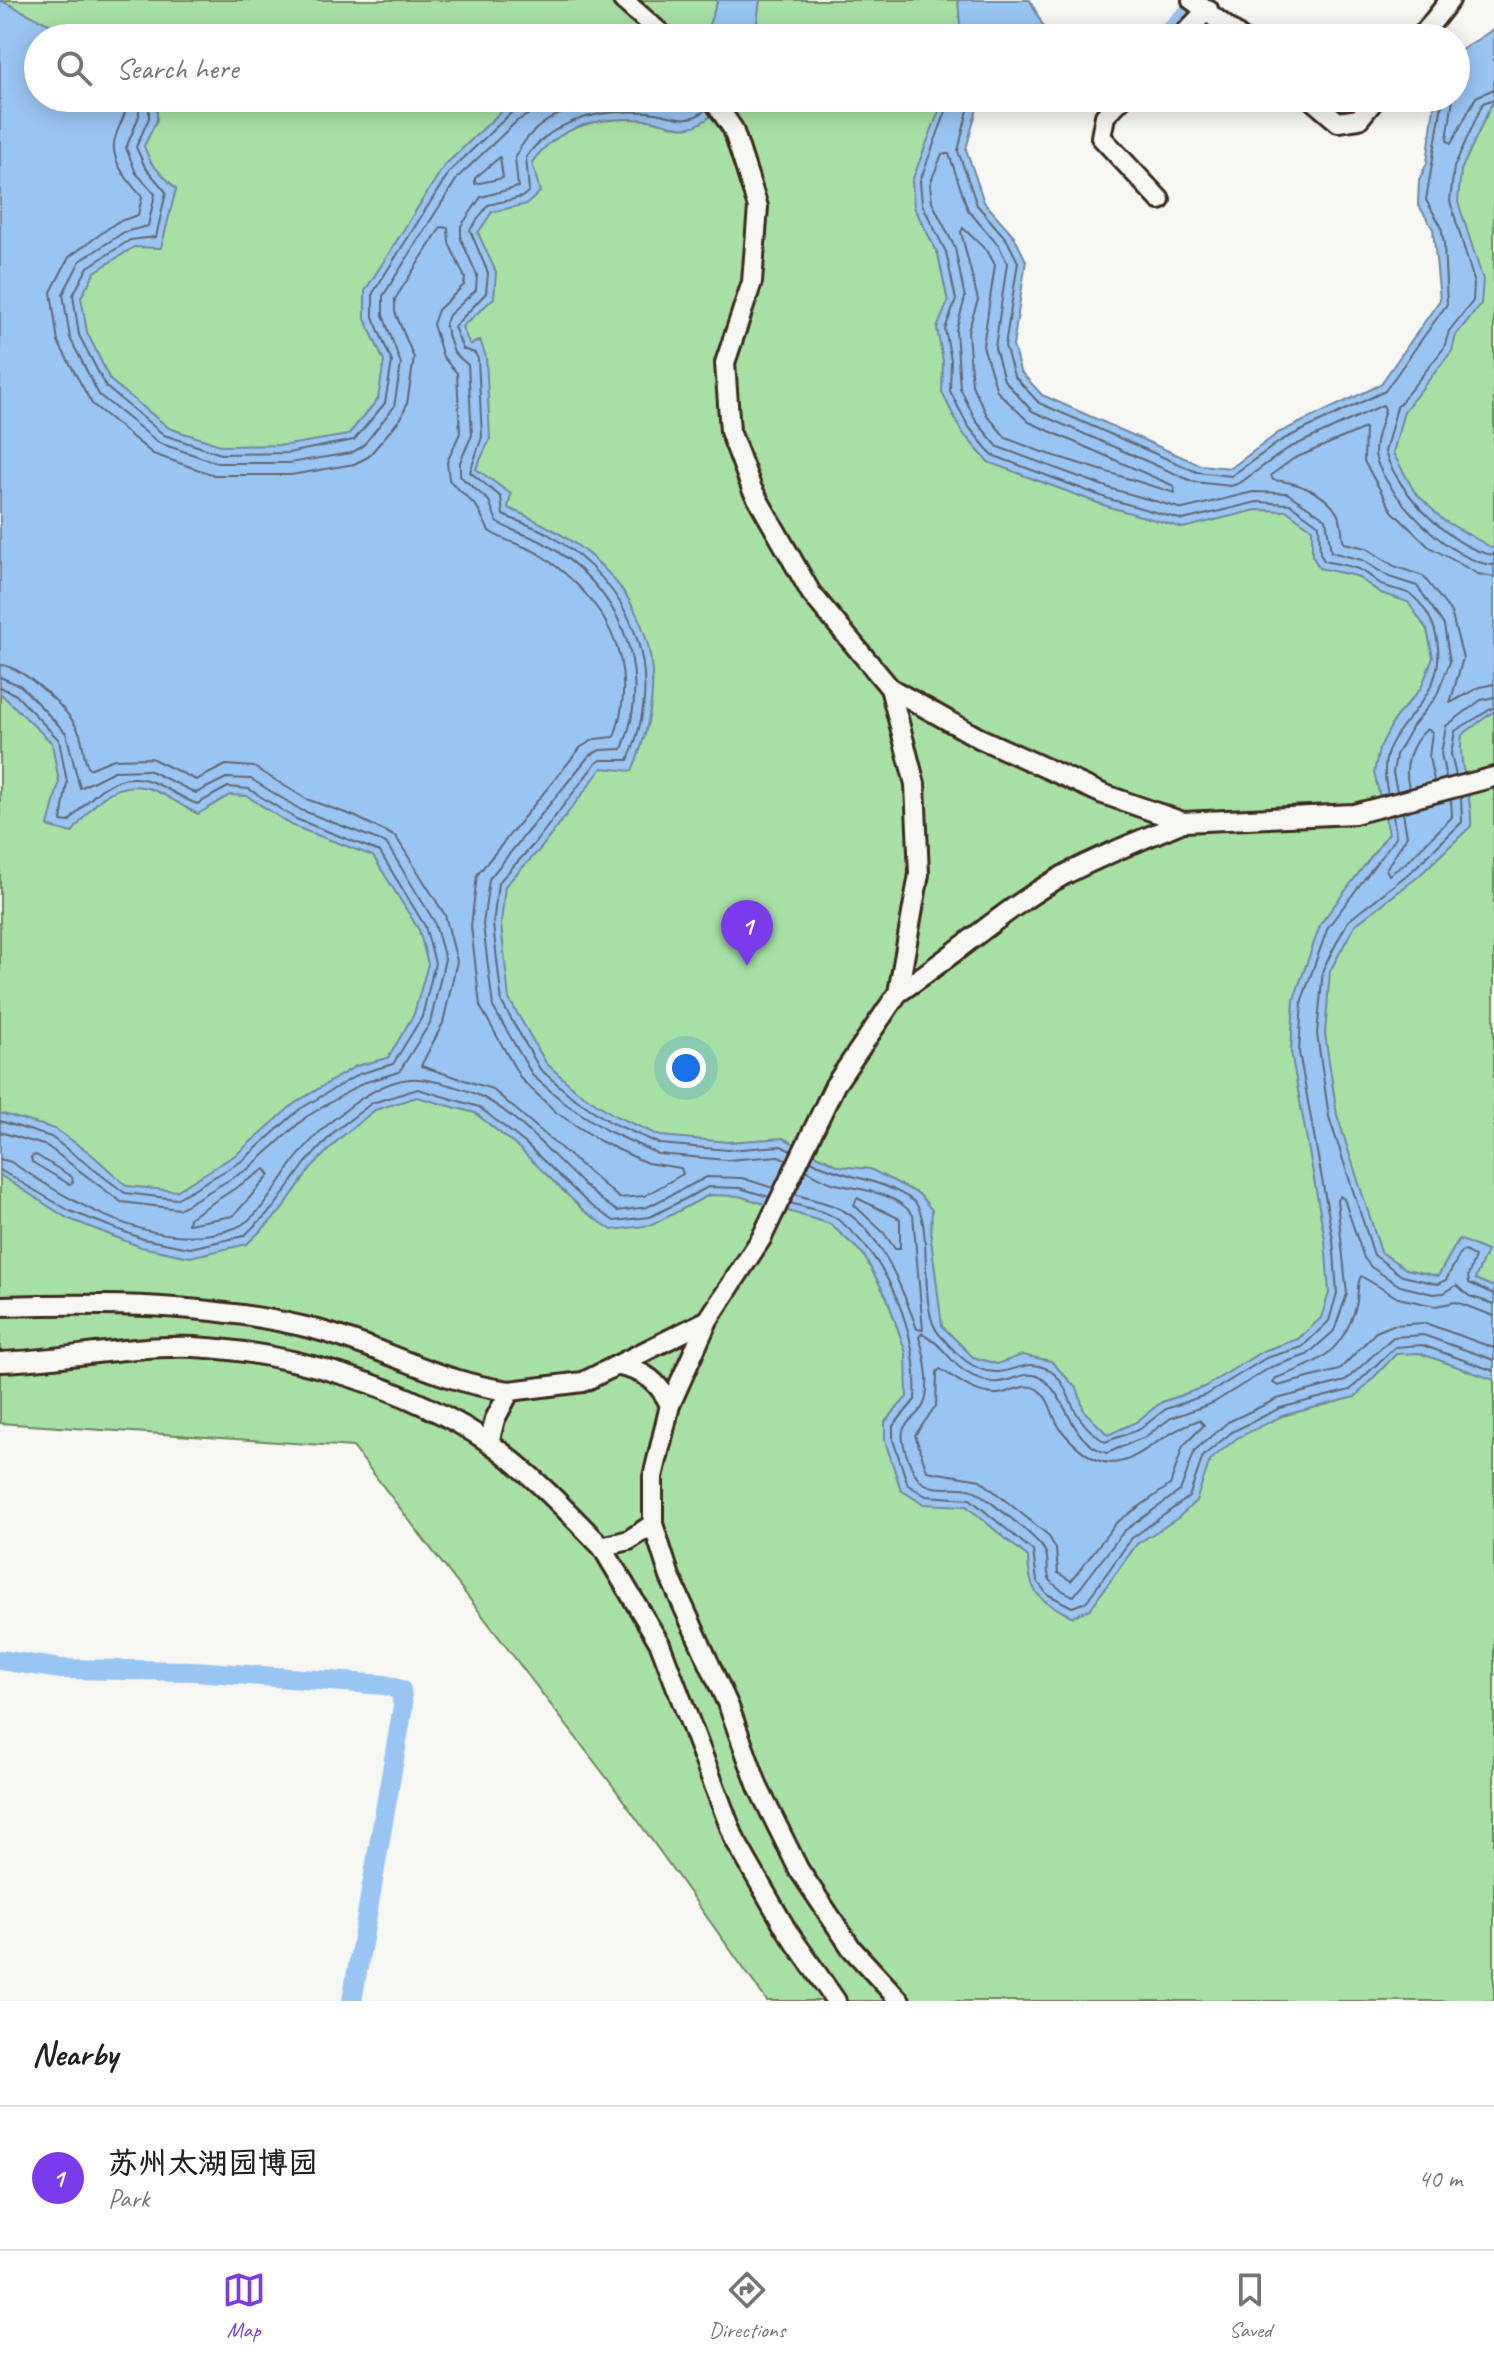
<!DOCTYPE html>
<meta charset="utf-8">
<style>
:root{--surface:#fff;--page:#f2f2f2;--text:#202124;--muted:#757577;--line:#e0e0e0;--accent:#7c3aed}
body{margin:0;font-family:Caveat,"LXGW WenKai TC",sans-serif;background:var(--page);color:var(--text)}
.you{position:absolute;left:686px;top:1068px;width:28px;height:28px;margin:-20px;border:6px solid #fff;border-radius:50%;background:#1a73e8;box-shadow:0 0 0 12px #1a73e833}
.badge{display:grid;place-items:center;width:52px;height:52px;border-radius:50%;background:var(--accent);color:#fff;font-size:26px;font-weight:700}
.pin{position:absolute;translate:-50% -66px;filter:drop-shadow(0 2px 4px #0008)}
.pin::after{content:'';position:absolute;top:42px;width:28px;height:24px;background:inherit;clip-path:polygon(0 0,100% 0,50% 100%)}
.list{margin:0;padding:0;list-style:none}
h2{display:flex;justify-content:space-between;align-items:center;height:104px;margin:0;padding:0 32px;font-size:34px}
h2 small{font-size:26px;font-weight:400;color:var(--muted)}
.list li{display:grid;grid-template-columns:52px 1fr auto;gap:24px;align-items:center;box-sizing:border-box;height:144px;padding:0 32px;border-top:2px solid var(--line)}
.list b{display:block;font-size:30px;white-space:nowrap}
.list p{margin:0;font-size:26px;white-space:nowrap;color:var(--muted)}
.list em{font-size:26px;font-style:normal;color:var(--muted)}
.icon{flex:none;width:44px;height:44px;fill:none;stroke:currentColor;stroke-width:2;stroke-linecap:round;stroke-linejoin:round}
.map{position:relative;flex:none;width:1494px;height:2001px;overflow:hidden}
.search{position:absolute;background:var(--surface);box-shadow:0 4px 20px #0003;left:24px;right:24px;top:24px;height:88px;display:flex;align-items:center;gap:20px;box-sizing:border-box;padding:0 28px;border-radius:44px;color:var(--muted);font-size:30px}
.sheet{height:248px;background:var(--surface)}
nav{display:flex;justify-content:space-around;align-items:center;box-sizing:border-box;height:112px;border-top:2px solid var(--line);background:var(--surface);font-size:22px;color:var(--muted)}
nav a{display:grid;justify-items:center;gap:4px}
nav .on{color:var(--accent)}
.map>svg:first-child{display:block}
.green{fill:#a7e0a4;stroke:#718561;stroke-width:2}
.water{fill:#99c5f2;stroke:#73879d;stroke-width:2}
.lines{fill:none;stroke-linecap:round;stroke-linejoin:round}
.shore{stroke:#616873;stroke-width:2}
.canal{stroke:#99c5f2;stroke-width:20}
.minor-casing{stroke:#3b2a1e;stroke-width:24}
.minor{stroke:#f6f6f2;stroke-width:18}
</style>
<div class="map">
<svg width="1494" height="2001" viewBox="0 0 1494 2001">
<rect width="100%" height="100%" fill="#f6f6f2"/>
<filter id="ink" filterUnits="userSpaceOnUse"><feTurbulence type="fractalNoise" baseFrequency=".0125" numOctaves="2"/><feDisplacementMap in="SourceGraphic" scale="16" xChannelSelector="R" yChannelSelector="G"/><feConvolveMatrix kernelMatrix="1 2 1 2 8 2 1 2 1" color-interpolation-filters="sRGB"/></filter>
<g filter="url(#ink)">
<!-- green -->
<polygon class="green" points="0,0 989,0 980,38 38,38 38,98 965,98 958,125 995,430 1188,509 1372,419 1451,307 1445,156 1494,77 1494,2001 767,2001 613,1786 353,1447 0,1423"/>
<!-- water -->
<g class="water">
<path d="M0,0L77,38H38V98H157V120L144,146L151,163L176,189L161,248L134,247L95,272L81,297L87,332L110,380L169,428L223,446L288,445L348,435L378,399L384,361L365,319V291L444,166L508,105L530,98H729C717,110 707,123 690,127C677,130 661,121 648,120C602,116 560,124 532,162L540,192L527,204L492,212L478,233L496,272L494,298L462,327L470,345L480,340L486,357L490,439L476,469L511,494L508,508C627,556 686,646 632,771L602,768L541,848L505,886L501,924L509,999L546,1063L576,1090L614,1115L660,1136L728,1142L783,1138L839,1166L870,1169L919,1194L932,1210L931,1239L942,1326L973,1357L997,1364L1022,1355L1051,1361L1078,1390L1084,1411L1108,1435L1136,1422L1162,1402L1204,1387L1263,1351L1298,1339L1321,1318L1329,1293L1325,1240L1291,1052L1294,999L1321,923L1389,833L1374,773L1379,749L1395,718L1421,688L1433,657L1427,630L1408,602L1381,593L1356,576L1319,568L1312,555V529L1287,511L1256,510L1183,528L1106,506L988,462L961,431L942,392L943,361L937,328L948,302L938,254L914,207L912,181L944,98H980L966,149L984,202L1014,236L1026,261L1013,346L1020,371L1042,395L1200,465L1231,468L1278,433L1380,385L1440,300L1433,229L1418,204L1419,180L1427,163L1435,98H1456V53L1494,29V99L1461,170L1458,202L1483,280L1481,304L1456,335L1452,351L1404,411L1393,453L1414,491L1443,520L1494,549V711L1462,735C1457,766 1473,794 1471,826L1419,876L1355,925L1330,971L1325,1034L1337,1115L1381,1252L1406,1269L1438,1276L1459,1239L1487,1251L1475,1279L1494,1287V1380L1419,1353L1396,1354L1355,1397L1282,1416L1237,1438L1210,1460L1196,1501L1178,1518L1137,1544L1090,1609L1072,1617C1040,1599 1029,1596 1028,1557L966,1506L923,1504L901,1490L885,1441V1422L907,1397L906,1353L887,1298L863,1254L830,1224L739,1196L709,1195L652,1225L612,1230L584,1211L520,1149L475,1113L417,1097L375,1110L340,1138L311,1168L280,1212L247,1244L190,1257L141,1247L67,1218L0,1175V1113L55,1129L90,1153L127,1186L176,1191L237,1154L295,1103L356,1066L388,1058L414,1014L428,964L419,930L373,856L293,826L247,796L230,795L198,814C182,807 164,792 147,788C111,779 90,808 72,833L48,826L59,782L52,743L0,693Z"/>
<polygon points="718,0 760,0 755,38 704,38"/>
<polygon points="958,0 1030,0 1049,38 961,38"/>
</g>
<g class="lines">
<!-- shore -->
<g class="shore">
<polyline points="139,98 139,116 126,148 136,173 155,194 148,226 124,232 80,261 63,294 70,338 99,395 159,443 218,463 289,463 351,453 362,447 394,407 401,364 383,315 383,296 458,177 517,121 531,113 536,98"/>
<polyline points="149,98 149,118 136,147 145,167 166,192 156,237 130,240 88,267 73,295 79,335 106,387 164,435 221,454 288,453 354,440 385,403 392,362 373,317 373,293 450,171 512,112 523,107 526,98"/>
<path d="M951,98L920,181L922,204L946,252L956,300L945,329L951,360L950,391L968,426L992,455L1109,499L1183,520L1257,502L1290,504L1319,525L1320,553L1324,561C1336,564 1349,565 1360,570C1369,574 1376,582 1385,586C1394,590 1407,590 1414,597C1440,622 1446,661 1428,692C1405,730 1375,743 1388,794"/>
<polyline points="971,98 958,151 977,205 1007,240 1018,262 1005,346 1014,376 1039,403 1197,472 1231,476 1282,440 1385,391 1447,304 1444,244 1441,226 1426,200 1443,98"/>
<polyline points="1453,98 1447,140 1451,144 1476,97 1494,89"/>
<path d="M1494,99L1483,103L1454,167L1450,201L1474,281L1473,301L1449,331L1444,348L1397,407L1385,452C1397,491 1452,550 1494,555"/>
<path d="M701,100L685,109C627,98 546,94 515,157L518,187L481,197L461,226V239L477,275L476,290L449,315L445,325L454,353L468,365L472,435L460,462V476L489,501L497,522C510,531 527,534 542,542C618,584 656,667 622,749L600,750L589,756L489,879L483,925L493,1007L533,1076L566,1104L606,1130L658,1154L727,1160L779,1156L787,1160"/>
<path d="M706,109C688,127 670,114 648,112C600,109 555,118 526,157L529,191L522,197L488,205L470,230L488,273L486,293L454,327L463,349L475,353L478,359L482,437L470,472L501,497L503,515C518,522 535,526 548,534C632,585 668,668 628,760H601L595,764L535,843L498,883L493,925L502,1003L540,1069L571,1096L610,1122L660,1144L728,1150L781,1146L791,1151"/>
<polygon points="500,157 503,178 475,184 475,178"/>
<polygon points="963,228 988,252 995,265 983,346 997,391 1029,422 1174,486 1175,493 1039,451 1006,438 987,415 972,385 968,331 978,300 961,232"/>
<path d="M1494,577L1478,574L1428,546L1392,511L1364,461L1365,428L1293,459L1271,475L1273,480C1297,482 1328,493 1339,517C1343,525 1341,535 1344,543L1366,548L1394,566L1423,576L1451,612L1463,658L1450,703L1480,687L1494,684"/>
<path d="M0,665C23,666 71,711 79,732C84,744 83,758 89,769L114,759L151,758L196,780L226,765L254,767L306,799L354,816L396,837L445,915L457,961L443,1023L421,1066L492,1089L619,1198L644,1196L683,1174L681,1168L647,1163L600,1141L557,1113L521,1079L480,1006L471,926L477,875L581,747L595,739L614,737C642,660 603,596 539,554C523,544 504,542 489,531L477,507L449,480L447,462L460,433L457,373L443,357L433,324L438,310L464,285L465,278L449,243L448,228L441,227L395,299V312L414,358L407,404L401,418L368,457L354,464L291,475H214L153,454L92,404L58,342L51,292L69,257L117,222L138,215L142,197C128,181 107,158 116,135C121,121 127,113 127,98"/>
<polyline points="0,677 21,686 66,733 80,788 114,771 148,770 196,793 226,778 251,779 301,810 386,843 434,921 445,959 430,1023 399,1072 363,1083 306,1117 248,1169 179,1209 121,1202 47,1146 0,1132"/>
<path d="M0,687L16,695L59,740L67,782L61,821L69,822C89,798 116,767 152,782C168,788 181,798 197,804L228,787L249,789L296,819L380,852L425,926L435,963L422,1017L393,1064L359,1074L300,1109L242,1161L176,1199L125,1193L51,1137L0,1121"/>
<polyline points="1456,776 1451,754 1455,731 1494,707"/>
<polyline points="1446,778 1441,754 1446,726 1481,700 1494,697"/>
<path d="M1409,788C1403,767 1410,744 1427,729L1432,732L1429,757L1434,781"/>
<path d="M1397,791L1393,773L1396,755L1411,728L1436,697L1450,662L1444,625L1417,586L1389,577L1362,560L1331,552L1326,519L1287,493L1253,492L1183,509L1112,489L998,447L976,421L960,388L956,330L965,298L955,248L932,202L930,184L942,154H949L968,210L999,246L1007,263L995,348L1004,380L1032,411L1194,482L1231,486L1240,483L1287,449L1383,405L1385,409C1382,423 1372,445 1376,459C1389,498 1452,563 1494,565"/>
<polyline points="1461,797 1462,822 1413,870 1348,921 1323,969 1317,1034 1329,1117 1374,1255 1402,1276 1438,1284 1446,1280 1461,1252 1465,1251 1475,1257 1468,1276 1469,1283 1494,1294"/>
<polyline points="1403,813 1407,836 1386,869 1389,875 1407,862 1452,817 1451,800"/>
<polygon points="36,1155 72,1177 73,1183 69,1184 32,1162 31,1157"/>
<path d="M0,1159L11,1162C73,1203 158,1256 235,1228C261,1218 279,1181 295,1160C318,1129 377,1076 418,1079C436,1080 466,1089 482,1097C530,1121 570,1181 617,1211L647,1207L707,1177L742,1178L773,1188"/>
<path d="M811,1161C844,1178 880,1178 912,1200C936,1216 916,1308 939,1334C953,1350 973,1374 998,1372C1016,1371 1026,1360 1045,1368C1066,1377 1068,1402 1079,1417C1085,1426 1096,1436 1105,1442L1140,1429L1166,1409L1208,1394L1266,1358L1302,1347L1329,1321L1337,1293L1333,1240L1299,1052L1302,1000L1328,927L1396,837L1393,815"/>
<polygon points="265,1169 270,1175 233,1216 188,1224 189,1218"/>
<polyline points="0,1170 70,1211 143,1239 190,1248 244,1236 274,1207 305,1164 335,1131 372,1103 418,1089 479,1107 525,1143 589,1204 614,1221 650,1217 708,1187 740,1188 769,1197"/>
<path d="M795,1194C808,1199 823,1201 836,1207C880,1226 902,1288 917,1329L923,1330L913,1215C895,1192 862,1190 836,1184C826,1182 816,1175 806,1170"/>
<polygon points="857,1198 900,1219 900,1249 895,1249 884,1233 854,1205"/>
<path d="M790,1203C805,1208 825,1210 837,1219C890,1259 919,1335 915,1400L893,1426V1440L908,1485L926,1496L970,1499L1033,1551L1037,1581L1047,1594L1072,1607L1086,1602L1132,1538L1189,1497L1203,1456L1232,1432L1280,1408L1350,1390L1395,1347L1422,1345L1494,1371"/>
<path d="M1494,1304L1469,1296L1457,1285L1444,1293L1433,1294L1400,1286L1371,1267L1364,1258L1344,1199L1340,1196L1337,1200L1347,1294L1334,1331L1307,1355L1271,1367L1213,1403L1171,1418L1145,1437L1107,1453C1071,1444 1069,1400 1044,1380C1026,1366 1010,1385 991,1382C950,1373 951,1349 922,1333L919,1337C925,1354 931,1387 924,1404C920,1414 909,1419 904,1428C898,1440 913,1476 923,1483C939,1493 961,1483 977,1492C998,1508 1022,1525 1040,1544C1059,1565 1030,1578 1074,1596L1124,1531L1180,1491L1195,1450L1228,1422L1277,1399L1345,1381L1393,1337L1423,1335L1494,1360"/>
<path d="M1494,1316L1456,1302L1435,1306L1398,1298L1361,1276C1356,1284 1359,1296 1356,1306C1343,1352 1318,1364 1276,1378L1273,1383L1278,1386L1339,1370L1376,1332L1393,1325L1425,1323L1494,1348"/>
<path d="M940,1369C958,1379 972,1393 995,1394C1009,1395 1023,1381 1037,1389C1052,1399 1051,1418 1062,1431C1119,1499 1140,1440 1199,1420L1204,1425L1183,1446L1170,1485L1116,1523L1071,1581L1058,1573L1056,1549L1048,1535L980,1480L927,1471L915,1435L936,1406L937,1372Z"/>
</g>
<!-- canal -->
<g class="canal">
<polyline points="1163,38 1201,0"/>
<polyline points="0,1660 61,1669 194,1671 385,1685 401,1690 403,1707 352,2001"/>
</g>
<defs>
<g id="minor">
<polyline points="623,0 666,38"/>
<polyline points="1192,0 1241,38"/>
<polyline points="1180,38 1208,9"/>
<polyline points="1420,38 1450,0"/>
<polyline points="712,98 733,129 758,207 752,282 725,363 730,431 752,489 811,593 890,688 915,784 919,874 898,993 835,1085 761,1239 708,1320 670,1405 653,1477 653,1524 670,1577 729,1707 758,1787 799,1870 852,1949 900,2001"/>
<polyline points="1122,98 1105,116 1101,137 1160,200"/>
<polyline points="1310,98 1338,122 1359,119 1376,98"/>
<polyline points="890,688 979,738 1103,794 1183,822 1354,814 1494,777"/>
<path d="M898,993C954,956 1005,908 1064,875C1102,855 1144,839 1183,822"/>
<path d="M0,1306C106,1303 210,1303 314,1329C381,1346 440,1383 510,1391"/>
<path d="M0,1362C65,1360 127,1345 194,1347C291,1352 411,1388 491,1444C532,1474 567,1511 602,1547L629,1540L653,1524"/>
<path d="M620,1366C646,1372 658,1381 670,1405"/>
<polyline points="489,1443 495,1419 510,1391 583,1382 708,1320"/>
<polyline points="602,1547 660,1644 735,1840 786,1929 836,2001"/>
</g>
</defs>
<!-- minor casing -->
<use href="#minor" class="minor-casing"/>
<!-- minor -->
<use href="#minor" class="minor"/>
</g>
</g>
</svg>
<div class="you"></div>
<div class="pin badge" style="left:747px;top:966px">1</div>
<div class="search"><svg class="icon" aria-label="search" viewBox="0 0 24 24"><circle cx="10" cy="10" r="6"/><path d="M15 15l6 6"/></svg>Search here</div>
</div>
<section class="sheet">
<h2>Nearby<small></small></h2>
<ul class="list">
<li><span class="badge">1</span><div><b>苏州太湖园博园</b><p>Park</p></div><em>40 m</em></li>
</ul>
</section>
<nav>
<a class="on"><svg class="icon" aria-label="map" viewBox="0 0 24 24"><path d="M3 6l6-2 6 2 6-2v14l-6 2-6-2-6 2zM9 4v14M15 6v14"/></svg>Map</a>
<a><svg class="icon" aria-label="directions" viewBox="0 0 24 24"><path d="M12 3l9 9-9 9-9-9zM9 14v-3h6M13 9l2 2-2 2"/></svg>Directions</a>
<a><svg class="icon" aria-label="saved" viewBox="0 0 24 24"><path d="M7 4h10v16l-5-4-5 4z"/></svg>Saved</a>
</nav>
